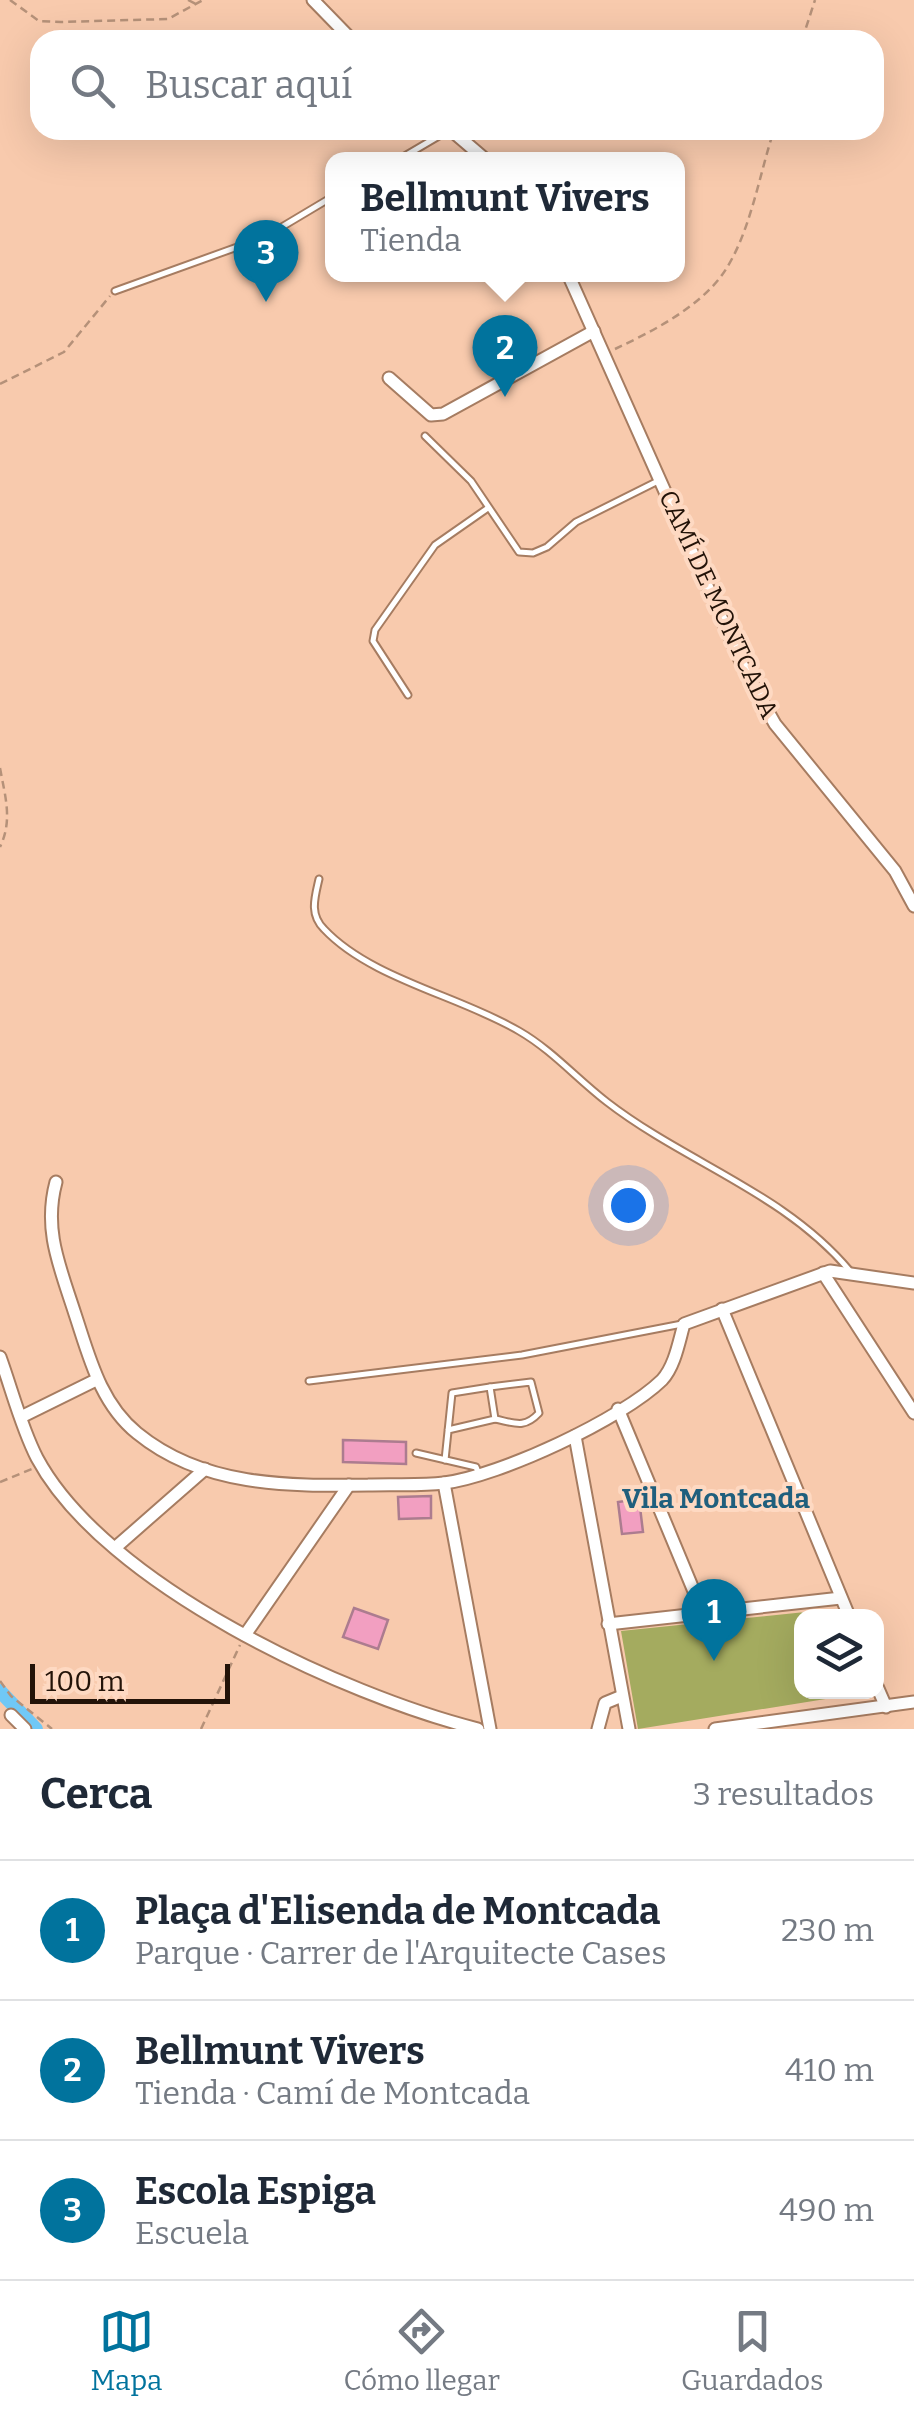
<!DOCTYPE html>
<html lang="es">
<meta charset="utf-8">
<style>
:root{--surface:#fff;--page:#f2f2f3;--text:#1f2937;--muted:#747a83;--line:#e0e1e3;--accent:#01739d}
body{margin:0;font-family:Bitter,serif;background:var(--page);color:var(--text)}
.controls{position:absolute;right:30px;bottom:30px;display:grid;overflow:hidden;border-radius:20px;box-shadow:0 10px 40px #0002}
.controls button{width:90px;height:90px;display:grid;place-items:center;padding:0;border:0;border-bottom:2px solid var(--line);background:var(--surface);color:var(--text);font:50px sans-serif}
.scale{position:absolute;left:30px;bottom:25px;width:200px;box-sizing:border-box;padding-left:10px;border:5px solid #231308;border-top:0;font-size:28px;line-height:35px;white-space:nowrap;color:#231308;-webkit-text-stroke:8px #fed9c2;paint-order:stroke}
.you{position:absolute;left:628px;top:1205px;width:35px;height:35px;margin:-25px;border:8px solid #fff;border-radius:50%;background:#1a73e8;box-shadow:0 0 0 15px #1a73e833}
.badge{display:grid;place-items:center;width:65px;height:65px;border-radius:50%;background:var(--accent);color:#fff;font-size:32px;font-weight:700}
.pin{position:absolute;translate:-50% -82px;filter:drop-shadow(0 2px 5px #0008)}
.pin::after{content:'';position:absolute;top:52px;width:35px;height:30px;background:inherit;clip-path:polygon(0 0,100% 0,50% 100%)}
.popup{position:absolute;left:325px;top:152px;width:360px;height:130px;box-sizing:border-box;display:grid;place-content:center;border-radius:20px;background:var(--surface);filter:drop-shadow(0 2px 8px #0005);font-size:32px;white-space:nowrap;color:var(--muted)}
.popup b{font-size:38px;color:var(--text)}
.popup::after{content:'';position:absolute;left:50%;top:100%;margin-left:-20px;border:20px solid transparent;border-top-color:var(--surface)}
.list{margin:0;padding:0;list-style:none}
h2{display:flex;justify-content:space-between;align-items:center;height:130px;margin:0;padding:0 40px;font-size:42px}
h2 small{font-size:32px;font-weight:400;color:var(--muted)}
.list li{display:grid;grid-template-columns:65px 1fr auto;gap:30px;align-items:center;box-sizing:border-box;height:140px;padding:0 40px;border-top:2px solid var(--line)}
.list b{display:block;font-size:38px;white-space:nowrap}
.list p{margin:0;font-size:32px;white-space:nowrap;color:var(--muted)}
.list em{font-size:32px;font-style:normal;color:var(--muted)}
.icon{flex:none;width:55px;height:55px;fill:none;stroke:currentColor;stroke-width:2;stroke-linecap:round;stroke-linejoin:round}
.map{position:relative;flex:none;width:914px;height:1729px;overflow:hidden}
.search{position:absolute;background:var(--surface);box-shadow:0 10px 40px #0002;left:30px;right:30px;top:30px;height:110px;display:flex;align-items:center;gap:25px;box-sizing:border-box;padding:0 35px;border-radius:30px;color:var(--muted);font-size:38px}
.sheet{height:550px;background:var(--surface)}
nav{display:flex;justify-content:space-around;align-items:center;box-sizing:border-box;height:140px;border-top:2px solid var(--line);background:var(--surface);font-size:28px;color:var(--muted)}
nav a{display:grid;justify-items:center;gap:5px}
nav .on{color:var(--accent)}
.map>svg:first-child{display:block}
.green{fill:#a4ab5f}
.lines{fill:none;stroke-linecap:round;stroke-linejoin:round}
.canal{stroke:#70c8f6;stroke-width:14}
.building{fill:#f29fc1;stroke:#ac7c8f;stroke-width:2.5}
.lane-casing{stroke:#a67c61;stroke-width:9}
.street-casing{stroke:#a67c61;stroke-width:15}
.path{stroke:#b59179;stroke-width:2.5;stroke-dasharray:8 5;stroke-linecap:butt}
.lane{stroke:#fff;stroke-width:5}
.street{stroke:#fff;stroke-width:11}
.labels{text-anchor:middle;stroke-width:8;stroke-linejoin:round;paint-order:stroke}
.street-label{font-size:25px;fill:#231308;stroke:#fed9c2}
.neighbourhood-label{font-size:28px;font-weight:bold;fill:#1f5f7d;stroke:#fed9c2}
</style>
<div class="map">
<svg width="914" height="1729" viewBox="0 0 914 1729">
<rect width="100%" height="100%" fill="#f8caad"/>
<!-- green -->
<polygon class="green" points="834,1609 837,1616 802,1616 802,1692 869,1692 638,1729 621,1631"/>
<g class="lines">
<!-- canal -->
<polyline class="canal" points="0,1691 36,1729"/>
</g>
<!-- building -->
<g class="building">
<polygon points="343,1440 406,1442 406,1464 343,1462"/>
<polygon points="431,1496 431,1518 399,1519 398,1497"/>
<polygon points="639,1499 643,1532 622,1534 618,1502"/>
<polygon points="354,1608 388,1620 378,1649 343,1637"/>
</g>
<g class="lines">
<defs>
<g id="lane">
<polyline points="398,160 449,130"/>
<polyline points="115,291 265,237 332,197"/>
<polyline points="425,436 471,481 519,552 533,553 547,547 576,522 658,481"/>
<polyline points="408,695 373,641 375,630 435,545 488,508"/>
<path d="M319,879C315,897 309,914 324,929C371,979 460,996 519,1031C552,1050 577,1079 607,1102C686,1163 785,1193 850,1271"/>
<polyline points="309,1381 522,1355 682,1324"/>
<path d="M490,1387L531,1382L539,1413C524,1429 515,1423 495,1419"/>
<polyline points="416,1453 476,1467 478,1472"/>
<polyline points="445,1460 452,1393 490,1387 495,1419 448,1430"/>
</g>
<g id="street">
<polyline points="313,0 352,40"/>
<polyline points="451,130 486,160"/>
<polyline points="568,274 745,671 775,724 895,871 914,906"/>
<polyline points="389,378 431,415 443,414 594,331"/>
<path d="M56,1182C43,1230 60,1267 75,1314C89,1356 100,1403 137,1433C203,1487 287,1486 368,1485C393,1484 420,1486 444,1483C500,1476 622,1419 662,1380C675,1366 679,1341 684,1324L830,1271L914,1283"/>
<polyline points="823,1273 914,1413"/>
<polyline points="722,1309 849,1616"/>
<path d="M0,1357C12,1390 21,1427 37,1458C105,1585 343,1695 478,1729"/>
<polyline points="618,1409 703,1613"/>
<polyline points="21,1417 96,1380"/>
<polyline points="575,1436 629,1729"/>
<polyline points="444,1483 490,1729"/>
<polyline points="116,1547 205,1469"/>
<polyline points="608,1624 841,1598"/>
<polyline points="245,1635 349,1485"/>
<polyline points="876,1684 886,1707"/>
<polyline points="11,1715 25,1729"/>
<polyline points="598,1729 605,1703 622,1696"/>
<polyline points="715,1729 914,1702"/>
</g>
</defs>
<!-- lane casing -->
<use href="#lane" class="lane-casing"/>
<!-- street casing -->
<use href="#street" class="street-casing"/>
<!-- path -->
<g class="path">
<polyline points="10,0 39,21 61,22 168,19 203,0"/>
<polyline points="188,0 196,4"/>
<polyline points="802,40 815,0"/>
<path d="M615,349C651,332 697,309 722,275C750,236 759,175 774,130"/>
<polyline points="0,384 64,352 110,296"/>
<path d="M0,768C5,796 13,820 0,847"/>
<polyline points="0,1482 32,1469"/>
<polyline points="0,1681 11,1696 52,1729"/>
<polyline points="201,1729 240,1645"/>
</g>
<!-- lane -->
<use href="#lane" class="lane"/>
<!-- street -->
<use href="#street" class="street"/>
</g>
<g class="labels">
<!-- street labels -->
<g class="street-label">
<text transform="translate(719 604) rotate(65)" y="9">CAMÍ DE MONTCADA</text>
</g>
<!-- neighbourhood labels -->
<g class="neighbourhood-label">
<text x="716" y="1508">Vila Montcada</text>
</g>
</g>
</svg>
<div class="controls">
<button><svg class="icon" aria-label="layers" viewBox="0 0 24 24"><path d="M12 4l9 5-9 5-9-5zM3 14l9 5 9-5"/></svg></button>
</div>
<div class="scale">100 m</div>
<div class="you"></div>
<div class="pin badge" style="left:714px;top:1661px">1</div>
<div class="pin badge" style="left:505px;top:397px">2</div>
<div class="popup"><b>Bellmunt Vivers</b>Tienda</div>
<div class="pin badge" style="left:266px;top:302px">3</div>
<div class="search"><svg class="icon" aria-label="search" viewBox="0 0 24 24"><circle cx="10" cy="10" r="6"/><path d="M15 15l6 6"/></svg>Buscar aquí</div>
</div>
<section class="sheet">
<h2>Cerca<small>3 resultados</small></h2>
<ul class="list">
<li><span class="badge">1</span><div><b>Plaça d'Elisenda de Montcada</b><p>Parque · Carrer de l'Arquitecte Cases</p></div><em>230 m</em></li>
<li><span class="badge">2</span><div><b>Bellmunt Vivers</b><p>Tienda · Camí de Montcada</p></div><em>410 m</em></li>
<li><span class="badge">3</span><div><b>Escola Espiga</b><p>Escuela</p></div><em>490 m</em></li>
</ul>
</section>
<nav>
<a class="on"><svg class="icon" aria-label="map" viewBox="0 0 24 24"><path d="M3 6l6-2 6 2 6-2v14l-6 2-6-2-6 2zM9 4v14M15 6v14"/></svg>Mapa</a>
<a><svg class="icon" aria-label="directions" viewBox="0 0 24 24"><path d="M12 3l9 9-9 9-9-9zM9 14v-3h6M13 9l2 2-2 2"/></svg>Cómo llegar</a>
<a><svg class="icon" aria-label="saved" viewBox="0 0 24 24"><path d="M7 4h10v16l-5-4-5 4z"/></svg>Guardados</a>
</nav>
